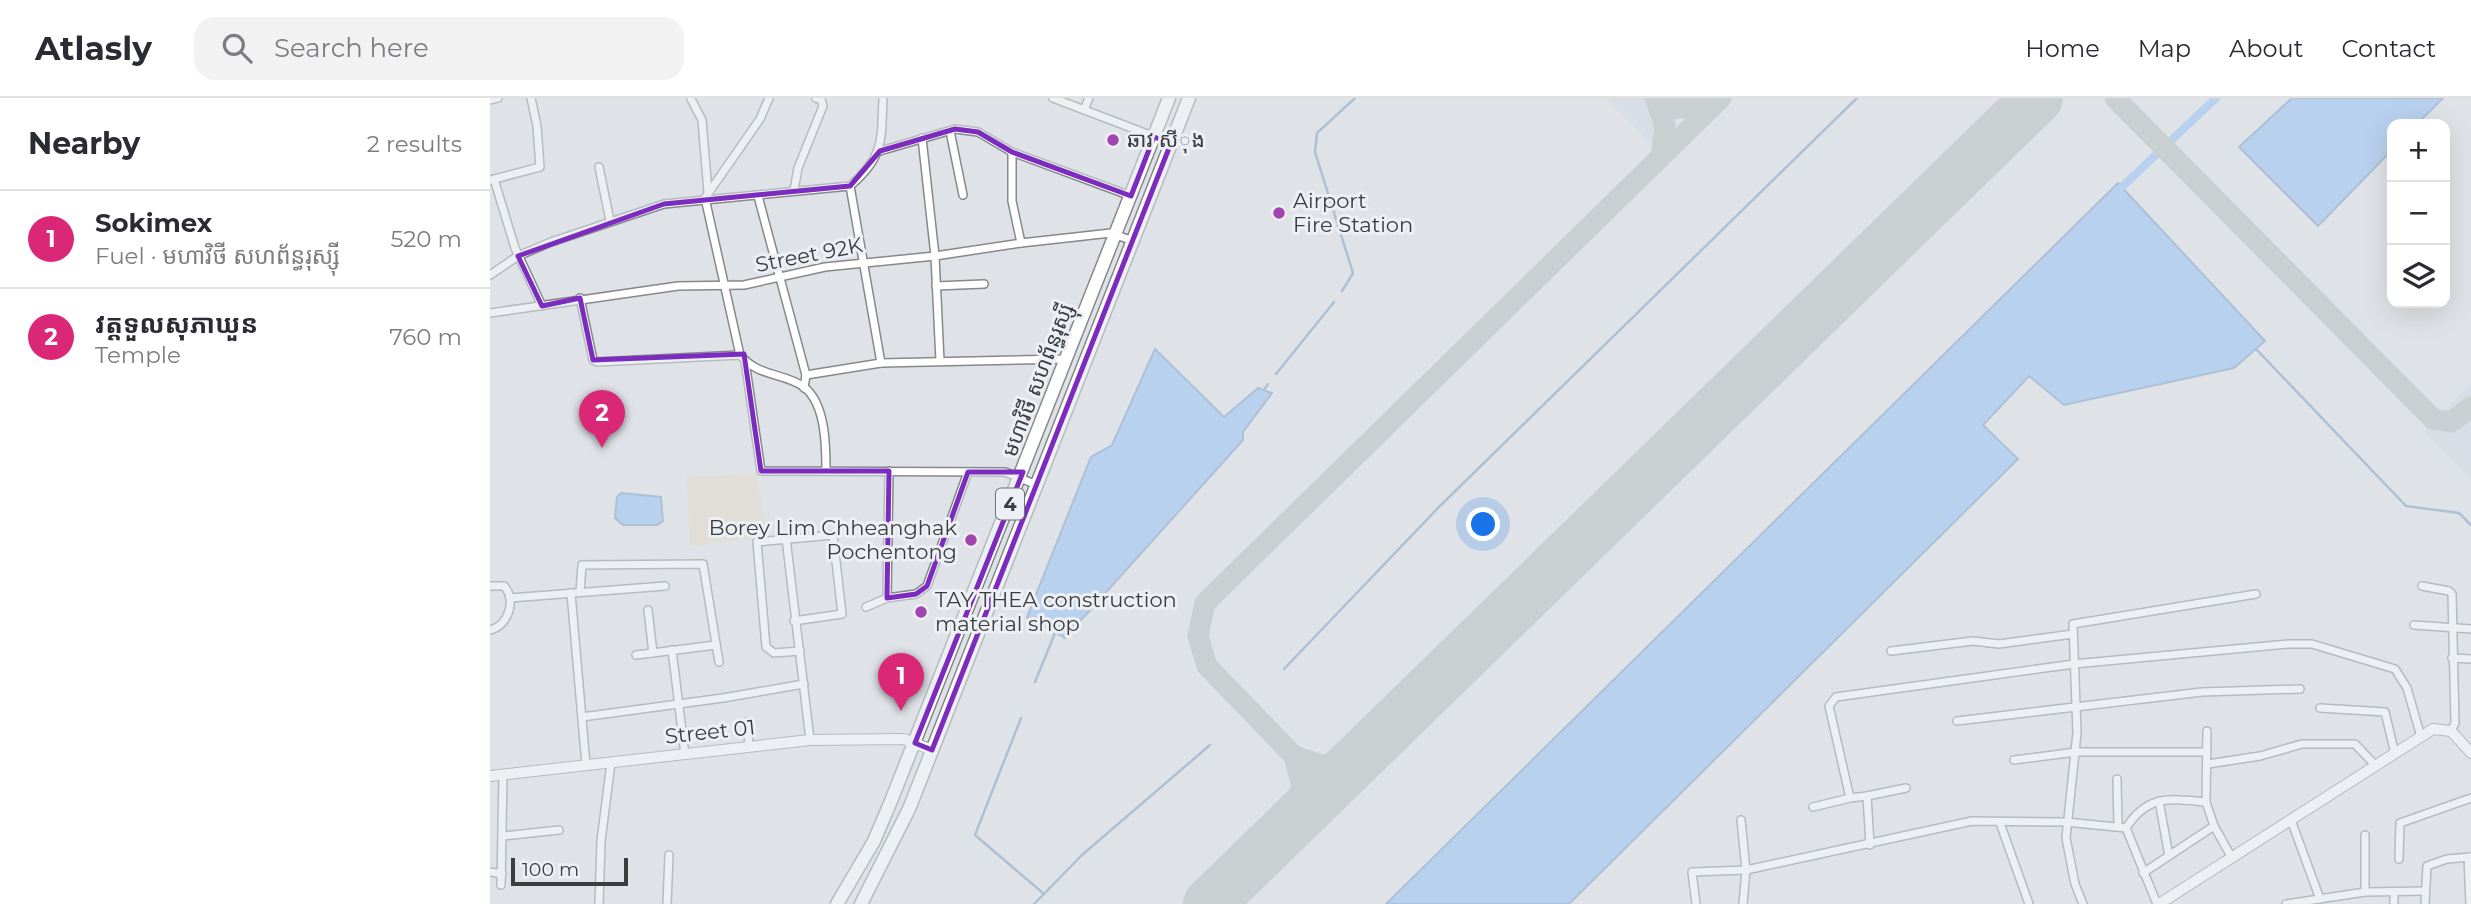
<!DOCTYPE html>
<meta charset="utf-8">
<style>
:root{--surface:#fff;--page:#f2f2f3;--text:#2b2b33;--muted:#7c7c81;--line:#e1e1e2;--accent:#db2777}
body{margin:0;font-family:Montserrat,"Noto Sans Khmer",sans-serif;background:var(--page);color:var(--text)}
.controls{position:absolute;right:21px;top:21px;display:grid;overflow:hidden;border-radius:14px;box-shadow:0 7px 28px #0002}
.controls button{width:63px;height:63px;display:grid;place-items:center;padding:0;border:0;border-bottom:2px solid var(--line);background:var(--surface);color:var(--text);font:35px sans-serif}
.scale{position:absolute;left:21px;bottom:18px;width:117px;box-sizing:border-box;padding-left:7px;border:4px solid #3b3c3e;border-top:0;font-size:19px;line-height:24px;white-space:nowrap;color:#3b3c3e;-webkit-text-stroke:5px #ecf0f4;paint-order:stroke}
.you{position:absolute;left:994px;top:427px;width:24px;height:24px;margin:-18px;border:5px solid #fff;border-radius:50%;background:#1a73e8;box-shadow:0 0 0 10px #1a73e833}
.badge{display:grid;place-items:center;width:46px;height:46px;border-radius:50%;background:var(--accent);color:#fff;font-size:23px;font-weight:700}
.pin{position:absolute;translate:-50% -58px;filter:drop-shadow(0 2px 4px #0008)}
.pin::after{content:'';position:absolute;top:37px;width:24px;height:21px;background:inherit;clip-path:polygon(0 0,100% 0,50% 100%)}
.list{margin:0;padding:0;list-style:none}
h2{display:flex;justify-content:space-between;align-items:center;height:91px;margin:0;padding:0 28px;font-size:30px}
h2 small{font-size:23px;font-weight:400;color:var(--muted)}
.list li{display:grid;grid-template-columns:46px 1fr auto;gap:21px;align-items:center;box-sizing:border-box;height:98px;padding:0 28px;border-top:2px solid var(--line)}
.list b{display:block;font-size:26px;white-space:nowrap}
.list p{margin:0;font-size:23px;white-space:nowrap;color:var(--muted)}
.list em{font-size:23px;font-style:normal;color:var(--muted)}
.icon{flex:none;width:38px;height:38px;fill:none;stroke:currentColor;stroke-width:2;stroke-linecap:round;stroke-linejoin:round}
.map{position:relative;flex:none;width:1981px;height:806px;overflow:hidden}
header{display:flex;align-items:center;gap:42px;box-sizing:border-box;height:98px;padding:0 35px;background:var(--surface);border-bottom:2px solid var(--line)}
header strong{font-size:33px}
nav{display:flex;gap:38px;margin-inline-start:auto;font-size:24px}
.search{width:490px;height:63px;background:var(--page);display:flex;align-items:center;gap:18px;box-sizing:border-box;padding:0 24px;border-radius:21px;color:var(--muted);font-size:26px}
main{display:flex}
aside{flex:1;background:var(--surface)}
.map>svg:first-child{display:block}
.built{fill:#cfd8e2}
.education{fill:#e5d6c3}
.water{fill:#8abaf7;stroke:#7294c0;stroke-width:2}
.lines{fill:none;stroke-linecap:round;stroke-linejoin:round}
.stream{stroke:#7294c0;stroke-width:2.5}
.canal{stroke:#8abaf7;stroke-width:8}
.taxiway{stroke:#b2b5b8;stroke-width:21}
.runway{stroke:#b2b5b8;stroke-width:52}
.street-casing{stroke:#85898c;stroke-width:10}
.secondary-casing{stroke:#85898c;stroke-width:12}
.highway-casing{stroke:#85898c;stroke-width:15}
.street{stroke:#fff;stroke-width:7}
.secondary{stroke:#fff;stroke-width:10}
.highway{stroke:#fff;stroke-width:12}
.marked{fill:none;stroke:#7b2cbf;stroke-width:5;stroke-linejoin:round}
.poi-dot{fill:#a144ae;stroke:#ecf0f4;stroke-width:2.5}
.labels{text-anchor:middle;stroke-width:6;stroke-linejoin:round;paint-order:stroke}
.shield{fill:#ecf0f4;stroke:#707275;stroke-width:2}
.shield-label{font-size:19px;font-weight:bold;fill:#3b3c3e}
.poi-label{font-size:21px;fill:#3b3c3e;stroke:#ecf0f4;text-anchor:start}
.street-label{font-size:21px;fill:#3b3c3e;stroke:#ecf0f4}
</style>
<header>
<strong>Atlasly</strong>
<div class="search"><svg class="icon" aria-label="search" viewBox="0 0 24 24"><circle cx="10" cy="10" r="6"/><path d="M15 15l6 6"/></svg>Search here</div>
<nav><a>Home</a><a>Map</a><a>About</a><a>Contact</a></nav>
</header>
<main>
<aside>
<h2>Nearby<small>2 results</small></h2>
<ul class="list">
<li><span class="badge">1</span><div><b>Sokimex</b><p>Fuel · មហាវិថី សហព័ន្ធរុស្ស៊ី</p></div><em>520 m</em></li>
<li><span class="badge">2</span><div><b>វត្តទួលសុភាឃួន</b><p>Temple</p></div><em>760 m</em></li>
</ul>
</aside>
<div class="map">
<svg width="1981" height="806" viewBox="0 0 1981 806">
<rect width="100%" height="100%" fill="#dfe3e7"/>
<!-- built -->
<g class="built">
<polygon points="1116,0 1209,0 1161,46"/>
<polygon points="1981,286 1981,381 1933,333"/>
</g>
<!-- education -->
<polygon class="education" points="266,376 277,439 200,448 197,379"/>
<!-- water -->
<g class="water">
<polygon points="1802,0 1953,0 1927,26 1902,26 1902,52 1828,128 1749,49"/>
<polygon points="1628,85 1775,243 1744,270 1574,307 1539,278 1493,327 1528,361 1079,806 896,806"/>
<polygon points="665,251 734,319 768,290 782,295 753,334 753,342 575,540 537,519 601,359 622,347"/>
<polygon points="131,395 171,399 173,423 167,427 133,427 125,420 127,399"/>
</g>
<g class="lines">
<!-- stream -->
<g class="stream">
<polyline points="852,193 863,175 825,54 827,35 865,0"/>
<polyline points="1767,252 1916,408 1969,415 1981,427"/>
<polyline points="786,276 844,204"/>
<polyline points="775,290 778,286"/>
<polyline points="794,571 949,409 1367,0"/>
<polyline points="545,584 565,535"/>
<polyline points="531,620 485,737 554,796"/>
<polyline points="544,806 592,757 720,647"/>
</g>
<!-- canal -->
<polyline class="canal" points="1633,88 1726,0"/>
<!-- taxiway -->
<g class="taxiway">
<polyline points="1165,0 1175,27 1171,59"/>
<polyline points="1167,0 1186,10 1221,10"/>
<polyline points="1625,0 1943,321 1961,324 1981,309"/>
<polyline points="804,658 831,667 865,663"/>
<polyline points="802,725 812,688 804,658 717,568 708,538 715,505 1231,0"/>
</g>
<!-- runway -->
<polyline class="runway" points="719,806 1547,0"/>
<defs>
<g id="street">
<path d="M279,0L270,21L215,100L250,257C268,279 295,275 314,289C336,306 336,349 336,373"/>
<polyline points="563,0 681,45"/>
<polyline points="201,1 212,22 218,94"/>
<polyline points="0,2 8,0"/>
<polyline points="594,12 599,0"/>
<polyline points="460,33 473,97"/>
<polyline points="432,40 445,158 450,263"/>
<polyline points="390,53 465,31 488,34 522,54 641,98"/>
<polyline points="522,54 522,103 531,145"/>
<polyline points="109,69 120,123"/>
<polyline points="4,81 25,150 52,208"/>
<polyline points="1,82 50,69 47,28 41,0"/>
<polyline points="360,88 391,265"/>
<polyline points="304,92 308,70 333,8 331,1 326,0"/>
<polyline points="268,98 316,277 314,290"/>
<path d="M0,177L28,158L61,144L174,106L360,88C395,58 391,42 393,0"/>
<polyline points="446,188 494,186"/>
<polyline points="90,200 103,262 107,264 250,257"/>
<polyline points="0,215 188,188 254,187 335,169 445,158 531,145 621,135 643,143"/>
<polyline points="255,263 271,373 515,374 547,387"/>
<polyline points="316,277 391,265 577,261"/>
<polyline points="296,440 320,642"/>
<path d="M0,488H14C27,502 18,528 0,532"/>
<polyline points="1932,488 1959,493 1962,496 1965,625 1961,633"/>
<polyline points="90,494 92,467 213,466 229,564"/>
<polyline points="81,495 96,667"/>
<polyline points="20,500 175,488"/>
<polyline points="397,500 399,373"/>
<polyline points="376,509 397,500 426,496 437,488 478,374"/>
<polyline points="158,512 163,555"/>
<polyline points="304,523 352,516 343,437 267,444 276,549 284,555 310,553"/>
<polyline points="1924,527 1981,531"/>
<polyline points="182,552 195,657"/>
<polyline points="1401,553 1483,543 1509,546 1583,536"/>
<polyline points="146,557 226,547"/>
<polyline points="1962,560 1981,561"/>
<polyline points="1830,610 1895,614 1905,656"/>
<polyline points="92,619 233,600 314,586"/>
<polyline points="1467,623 1712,594 1810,591"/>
<polyline points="257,624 259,649"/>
<polyline points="1717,633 1716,704 1724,728 1742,760"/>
<polyline points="1524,662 1586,654 1717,654"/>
<polyline points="1718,666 1770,658 1812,646 1865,646 1886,668"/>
<polyline points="1627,681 1628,728"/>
<polyline points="1377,698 1360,700 1339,608 1346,599 1584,566 1799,546 1822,546 1905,571 1917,590 1931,639"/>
<polyline points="1669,703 1679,758"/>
<polyline points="1323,709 1360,700"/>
<polyline points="1251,722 1256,772 1253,806"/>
<polyline points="1801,722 1830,801"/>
<polyline points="1510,725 1539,806"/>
<path d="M1636,730C1658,696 1679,701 1716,704"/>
<polyline points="1875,737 1875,794"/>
<polyline points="13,738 69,732"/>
<polyline points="1380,747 1377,698 1416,690"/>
<polyline points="1978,759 1980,806"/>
<polyline points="1909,761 1910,725 1981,700"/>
<polyline points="0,774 12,776"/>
<polyline points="1653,775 1724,728"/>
<polyline points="11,787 13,677"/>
<polyline points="1904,795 1904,806"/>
<polyline points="109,806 111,743 121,665"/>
<polyline points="177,806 179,757"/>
<polyline points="1206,806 1202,774 1256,772 1482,723 1576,724 1636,730 1667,806"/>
<polyline points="1593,806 1585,786 1576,740 1587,635 1583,526 1766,496"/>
<polyline points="1796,806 1875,794 1935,793"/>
<polyline points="1935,806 1937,768 1957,761 1981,759"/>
</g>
<g id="secondary">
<polyline points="0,678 320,642 414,641 442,652"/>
<polyline points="1669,806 1943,631 1961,633 1981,655"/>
</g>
<g id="highway">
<polyline points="347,806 384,743 401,703 679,0"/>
<polyline points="371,806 419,711 699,0"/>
</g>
</defs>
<!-- street casing -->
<use href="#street" class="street-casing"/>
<!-- secondary casing -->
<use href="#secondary" class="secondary-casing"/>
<!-- highway casing -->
<use href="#highway" class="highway-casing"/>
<!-- street -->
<use href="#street" class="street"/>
<!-- secondary -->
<use href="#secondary" class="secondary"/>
<!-- highway -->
<use href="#highway" class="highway"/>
</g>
<!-- marked area -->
<path d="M0 0H1981V806H0ZM465,31L488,34L522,54L641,98L664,39L681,45L442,652L425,645L533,374H478L437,488L426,496L397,500L399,373H271L254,256L103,262L90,200L52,208L28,158L174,106L360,88L390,53Z" fill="#dfe3e7" fill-opacity=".55" fill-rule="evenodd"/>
<path class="marked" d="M465,31L488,34L522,54L641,98L664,39L681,45L442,652L425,645L533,374H478L437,488L426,496L397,500L399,373H271L254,256L103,262L90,200L52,208L28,158L174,106L360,88L390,53Z"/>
<!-- markers -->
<g class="poi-dot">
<circle cx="623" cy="42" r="7"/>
<circle cx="789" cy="115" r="7"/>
<circle cx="481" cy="442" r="7"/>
<circle cx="431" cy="514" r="7"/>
</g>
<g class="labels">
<!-- shield labels -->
<rect class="shield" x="506" y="390.5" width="28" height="31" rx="5"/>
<g class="shield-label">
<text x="520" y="413">4</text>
</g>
<!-- poi labels -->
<g class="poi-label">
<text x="637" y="49">ឆាវ សីុង</text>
<text x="803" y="110">Airport<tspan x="803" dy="24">Fire Station</tspan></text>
<text x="467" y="437" text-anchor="end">Borey Lim Chheanghak<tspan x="467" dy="24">Pochentong</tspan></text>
<text x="445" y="509">TAY THEA construction<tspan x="445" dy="24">material shop</tspan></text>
</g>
<!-- street labels -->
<g class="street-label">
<text transform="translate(319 157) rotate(-11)" y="7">Street 92K</text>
<text transform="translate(548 282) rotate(-69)" y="7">មហាវិថី សហព័ន្ធរុស្ស៊ី</text>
<text transform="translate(220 634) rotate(-6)" y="7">Street 01</text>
</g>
</g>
</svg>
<div class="controls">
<button>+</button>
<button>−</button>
<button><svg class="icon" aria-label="layers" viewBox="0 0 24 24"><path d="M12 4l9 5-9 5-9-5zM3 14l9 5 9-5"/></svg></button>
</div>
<div class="scale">100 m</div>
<div class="you"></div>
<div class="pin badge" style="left:411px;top:613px">1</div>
<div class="pin badge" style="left:112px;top:350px">2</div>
</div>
</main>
